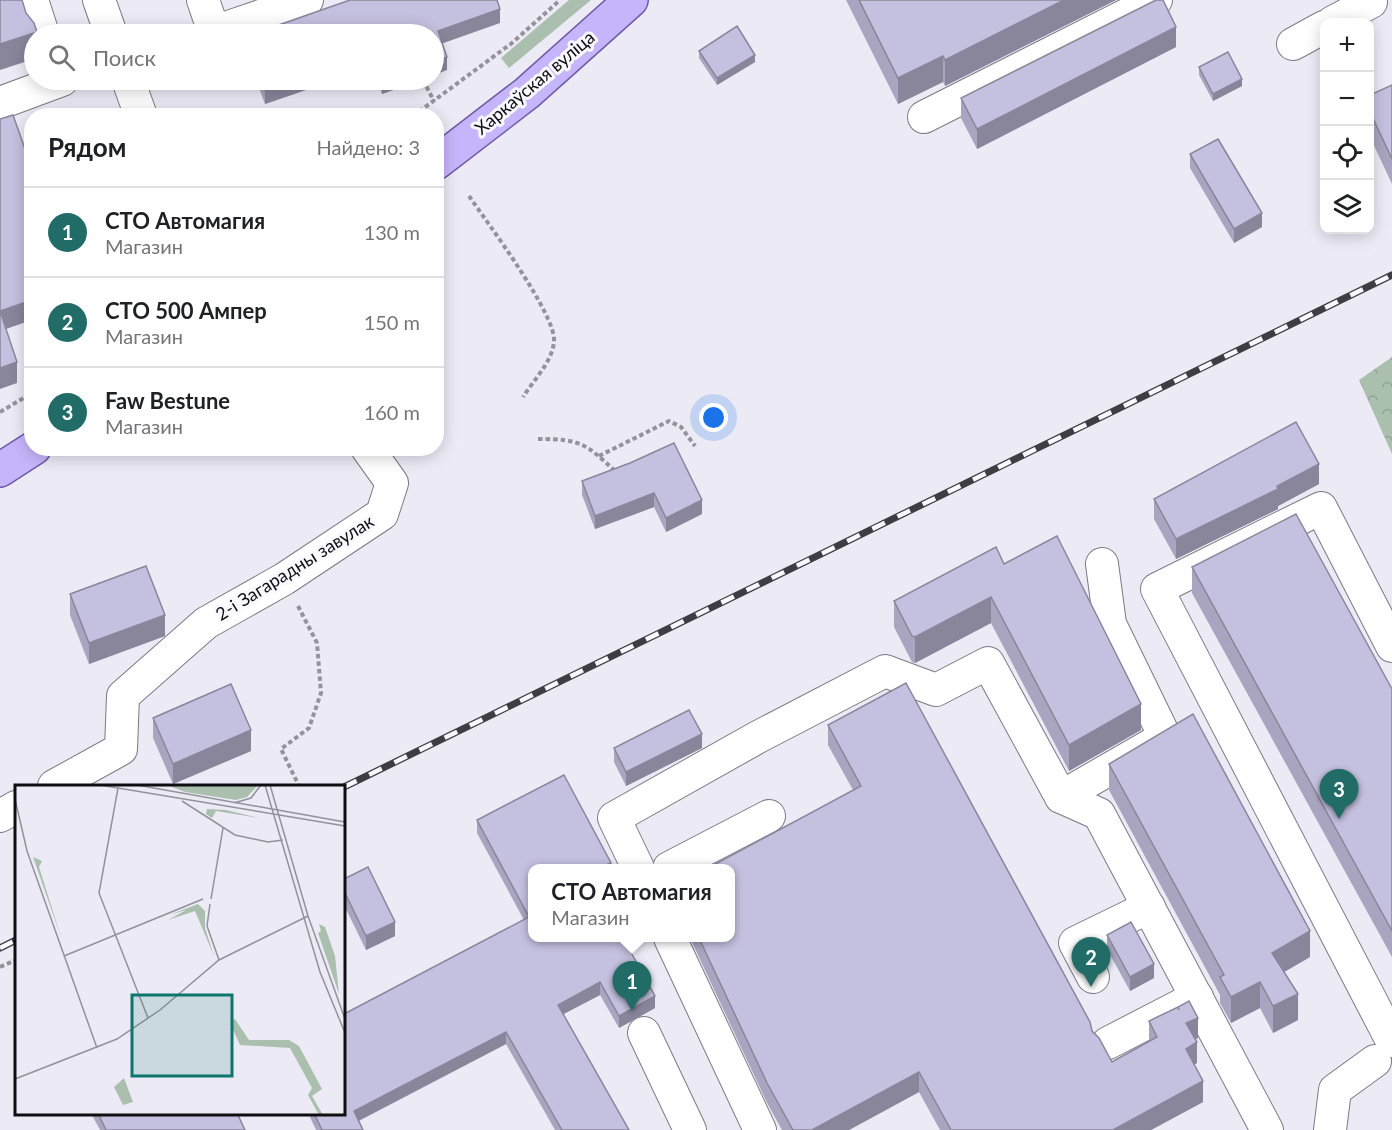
<!DOCTYPE html>
<html lang="ru">
<meta charset="utf-8">
<style>
:root{--surface:#fff;--page:#f2f2f2;--text:#202124;--muted:#757577;--line:#e0e0e0;--accent:#226c68}
body{margin:0;font-family:Lato,sans-serif;background:var(--page);color:var(--text)}
.controls{position:absolute;right:18px;top:18px;display:grid;overflow:hidden;border-radius:12px;box-shadow:0 3px 15px #0003}
.controls button{width:54px;height:54px;display:grid;place-items:center;padding:0;border:0;border-bottom:2px solid var(--line);background:var(--surface);color:var(--text);font:30px sans-serif}
.you{position:absolute;left:714px;top:418px;width:21px;height:21px;margin:-15px;border:4px solid #fff;border-radius:50%;background:#1a73e8;box-shadow:0 0 0 9px #1a73e833}
.badge{display:grid;place-items:center;width:39px;height:39px;border-radius:50%;background:var(--accent);color:#fff;font-size:20px;font-weight:700}
.pin{position:absolute;translate:-50% -50px;filter:drop-shadow(0 2px 3px #0008)}
.pin::after{content:'';position:absolute;top:32px;width:21px;height:18px;background:inherit;clip-path:polygon(0 0,100% 0,50% 100%)}
.popup{position:absolute;left:528px;top:864px;width:207px;height:78px;box-sizing:border-box;display:grid;place-content:center;border-radius:12px;background:var(--surface);filter:drop-shadow(0 2px 4px #0005);font-size:20px;white-space:nowrap;color:var(--muted)}
.popup b{font-size:22px;color:var(--text)}
.popup::after{content:'';position:absolute;left:50%;top:100%;margin-left:-12px;border:12px solid transparent;border-top-color:var(--surface)}
.list{margin:0;padding:0;list-style:none}
h2{display:flex;justify-content:space-between;align-items:center;height:78px;margin:0;padding:0 24px;font-size:26px}
h2 small{font-size:20px;font-weight:400;color:var(--muted)}
.list li{display:grid;grid-template-columns:39px 1fr auto;gap:18px;align-items:center;box-sizing:border-box;height:90px;padding:0 24px;border-top:2px solid var(--line)}
.list b{display:block;font-size:22px;white-space:nowrap}
.list p{margin:0;font-size:20px;white-space:nowrap;color:var(--muted)}
.list em{font-size:20px;font-style:normal;color:var(--muted)}
.icon{flex:none;width:33px;height:33px;fill:none;stroke:currentColor;stroke-width:2;stroke-linecap:round;stroke-linejoin:round}
.map{position:relative;flex:none;width:1392px;height:1130px;overflow:hidden}
.search{position:absolute;background:var(--surface);box-shadow:0 3px 15px #0003;left:24px;top:24px;width:420px;height:66px;display:flex;align-items:center;gap:15px;box-sizing:border-box;padding:0 21px;border-radius:33px;color:var(--muted);font-size:22px}
.panel{position:absolute;background:var(--surface);box-shadow:0 3px 15px #0003;left:24px;top:108px;width:420px;height:348px;border-radius:24px}
.map>svg:first-child{display:block}
.green{fill:#abbfaf}
.forest{fill:url(#forest-crowns)}
.lines{fill:none;stroke-linecap:round;stroke-linejoin:round}
.minor-casing{stroke:#7c7a84;stroke-width:34}
.major-casing{stroke:#6e5ba8;stroke-width:36}
.path{stroke:#94939b;stroke-width:4;stroke-dasharray:4.5 3;stroke-linecap:butt}
.minor{stroke:#fff;stroke-width:32}
.major{stroke:#c7b5fb;stroke-width:33}
.rail-casing{stroke:#3e3d42;stroke-width:7}
.rail{stroke:#f9f8fe;stroke-width:4.5;stroke-dasharray:14;stroke-linecap:butt}
.wall{fill:#a9a5c0}
.shaded-wall{fill:#89869c}
.building{fill:#c4c0df;stroke:#89869c;stroke-width:1.5}
.labels{text-anchor:middle;stroke-width:6;stroke-linejoin:round;paint-order:stroke}
.street-label{font-size:18px;fill:#0e0e11;stroke:#f9f8fe}
.inset-road{fill:none;stroke:#93929a;stroke-width:1.5}
.view{fill:#0f766e;fill-opacity:0.15;stroke:#0f766e;stroke-width:3}
.inset-edge{fill:none;stroke:#0e0e11;stroke-width:3}
</style>
<div class="map">
<svg width="1392" height="1130" viewBox="0 0 1392 1130">
<defs>
<pattern id="forest-crowns" width="20" height="18" patternUnits="userSpaceOnUse" patternTransform="scale(1.5)"><rect width="20" height="18" fill="#abbfaf"/><path d="M2 6a3 3 0 1 1 6 0M12 15a3 3 0 1 1 6 0" fill="none" stroke="#92a396"/></pattern>
</defs>
<rect width="100%" height="100%" fill="#eceaf5"/>
<!-- green -->
<polygon class="green" points="569,0 591,0 509,68 501,58"/>
<!-- forest -->
<polygon class="forest" points="1392,357 1392,454 1359,380"/>
<g class="lines">
<defs>
<g id="minor">
<polyline points="32,0 43,34"/>
<polyline points="99,0 111,34"/>
<polyline points="203,0 214,32 307,0"/>
<polyline points="1333,22 1371,2 1370,0"/>
<polyline points="1293,44 1324,27"/>
<polyline points="128,80 141,116"/>
<polyline points="0,103 62,80"/>
<polyline points="924,117 1156,0"/>
<polyline points="1392,646 1321,508 1157,589 1392,1041"/>
<polyline points="54,786 121,749 123,696 206,623 284,579 382,514 392,483 367,448"/>
<polyline points="1061,797 1165,737 1110,624 1102,564"/>
<polyline points="0,816 16,807"/>
<polyline points="638,868 614,818 758,737 885,671 936,690 988,663 1061,797 1099,814 1267,1130"/>
<polyline points="669,868 769,816"/>
<polyline points="670,938 760,1130"/>
<polyline points="1093,977 1075,943 1149,907"/>
<polyline points="644,1033 690,1130"/>
<polyline points="1108,1043 1197,997"/>
<polyline points="1330,1130 1335,1090 1375,1061"/>
</g>
<g id="major">
<polyline points="436,163 527,93 631,0"/>
<polyline points="0,470 34,448"/>
</g>
</defs>
<!-- minor casing -->
<use href="#minor" class="minor-casing"/>
<!-- major casing -->
<use href="#major" class="major-casing"/>
<!-- path -->
<g class="path">
<polyline points="423,80 434,101"/>
<polyline points="413,116 512,43 560,0"/>
<path d="M469,196C486,221 557,315 554,342C552,362 533,381 523,397"/>
<polyline points="0,412 32,393"/>
<path d="M538,439C581,439 585,443 616,472"/>
<polyline points="599,456 669,421 681,427 695,446"/>
<polyline points="298,606 317,643 321,693 309,728 281,749 299,786"/>
<polyline points="0,967 16,960"/>
</g>
<!-- minor -->
<use href="#minor" class="minor"/>
<!-- major -->
<use href="#major" class="major"/>
<defs>
<g id="rail">
<polyline points="344,787 1392,275"/>
<polyline points="0,948 16,940"/>
</g>
</defs>
<!-- rail casing -->
<use href="#rail" class="rail-casing"/>
<!-- rail -->
<use href="#rail" class="rail"/>
</g>
<!-- wall -->
<g class="wall">
<polygon points="846,0 1116,0 945,86 943,82 898,104"/>
<polygon points="1176,47 977,149 961,118 961,98"/>
<polygon points="699,51 755,62 717,85 699,58"/>
<polygon points="1199,67 1242,86 1213,101 1199,75"/>
<polygon points="256,80 335,80 265,104"/>
<polygon points="377,80 421,80 382,94"/>
<polygon points="1392,85 1392,184 1370,137 1370,95"/>
<polygon points="1190,154 1262,227 1234,243 1190,168"/>
<polygon points="630,463 702,514 666,532 654,507 595,529 582,495 582,481"/>
<polygon points="1319,484 1278,506 1278,509 1176,559 1154,519 1154,499"/>
<polygon points="1004,564 1141,730 1069,771 991,623 915,663 912,662 894,627 894,601"/>
<polygon points="1192,567 1392,689 1392,957 1192,593"/>
<polygon points="70,594 165,636 89,664 70,615"/>
<polygon points="153,718 251,751 173,784 153,738"/>
<polygon points="828,725 1092,1031 1112,1062 1149,1041 1149,1021 1198,1038 1195,1039 1197,1063 1194,1064 1203,1102 1151,1130 940,1130 919,1092 849,1130 782,1130 767,1103 690,938 731,938 853,790 828,745"/>
<polygon points="614,748 702,748 626,786 614,762"/>
<polygon points="1109,764 1310,957 1284,972 1298,1020 1273,1033 1260,1008 1231,1023 1220,1003 1220,995 1109,790"/>
<polygon points="477,820 611,868 533,868 655,1008 619,1028 600,995 563,1014 629,1130 555,1130 506,1044 359,1121 363,1130 316,1130 308,1113 344,1113 524,920 477,833"/>
<polygon points="344,879 395,936 366,950 344,905"/>
<polygon points="1107,935 1154,978 1130,991 1107,949"/>
<polygon points="91,1113 237,1113 245,1130 100,1130"/>
</g>
<!-- shaded-wall -->
<g class="shaded-wall">
<polygon points="1064,0 1116,0 945,86 945,60"/>
<polygon points="500,9 500,23 438,45 438,31"/>
<polygon points="1176,27 1176,47 977,149 977,129"/>
<polygon points="37,32 37,34 34,34 34,59 0,70 0,44"/>
<polygon points="755,55 755,62 717,85 717,78"/>
<polygon points="943,56 943,82 898,104 898,78"/>
<polygon points="447,57 447,70 434,75 434,61"/>
<polygon points="1242,79 1242,86 1213,101 1213,94"/>
<polygon points="296,80 335,80 265,104 265,90"/>
<polygon points="382,80 421,80 382,94"/>
<polygon points="1262,213 1262,227 1234,243 1234,229"/>
<polygon points="32,300 32,320 0,331 0,311"/>
<polygon points="17,362 17,383 0,389 0,368"/>
<polygon points="1319,464 1319,484 1278,506 1278,509 1176,559 1176,539"/>
<polygon points="654,493 654,507 595,529 595,516"/>
<polygon points="702,500 702,514 666,532 666,518"/>
<polygon points="991,597 991,623 915,663 915,637"/>
<polygon points="165,615 165,636 89,664 89,643"/>
<polygon points="1141,704 1141,730 1069,771 1069,745"/>
<polygon points="251,730 251,751 173,784 173,764"/>
<polygon points="702,734 702,748 626,786 626,772"/>
<polygon points="611,863 611,868 600,868"/>
<polygon points="395,922 395,936 366,950 366,936"/>
<polygon points="1310,931 1310,957 1272,979 1272,953"/>
<polygon points="1154,964 1154,978 1130,991 1130,977"/>
<polygon points="600,982 600,995 558,1017 558,1005"/>
<polygon points="1260,982 1260,1008 1231,1023 1231,997"/>
<polygon points="1298,994 1298,1020 1273,1033 1273,1006"/>
<polygon points="655,996 655,1008 619,1028 619,1016"/>
<polygon points="1198,1018 1198,1038 1186,1043 1186,1023"/>
<polygon points="506,1032 506,1044 354,1123 354,1111"/>
<polygon points="1197,1042 1197,1063 1186,1069 1186,1049"/>
<polygon points="919,1072 919,1092 849,1130 812,1130"/>
<polygon points="1203,1081 1203,1102 1151,1130 1113,1130"/>
</g>
<!-- building -->
<g class="building">
<polygon points="0,0 22,0 26,13 34,23 37,32 0,44"/>
<polygon points="350,0 497,0 500,9 438,31 447,57 434,61 434,34 253,34"/>
<polygon points="859,0 1064,0 945,60 943,56 898,78"/>
<polygon points="1156,0 1163,0 1176,27 977,129 961,98"/>
<polygon points="737,26 755,55 717,78 699,51"/>
<polygon points="1228,52 1242,79 1213,94 1199,67"/>
<polygon points="261,80 296,80 265,90"/>
<polygon points="1392,85 1392,159 1370,112 1370,95"/>
<polygon points="13,115 32,169 32,300 0,311 0,119"/>
<polygon points="1218,139 1262,213 1234,229 1190,154"/>
<polygon points="0,311 17,362 0,368"/>
<polygon points="1296,422 1319,464 1277,486 1278,489 1176,539 1154,499"/>
<polygon points="674,443 702,500 666,518 654,493 595,516 582,481 630,463"/>
<polygon points="1296,514 1392,689 1392,931 1192,567"/>
<polygon points="1057,536 1141,704 1069,745 991,597 915,637 912,636 894,601 996,547 1004,564"/>
<polygon points="146,566 165,615 89,643 70,594"/>
<polygon points="906,683 1090,1022 1092,1031 1099,1038 1112,1062 1157,1037 1149,1021 1178,1007 1179,1010 1178,1007 1189,1001 1198,1018 1186,1023 1197,1042 1186,1049 1203,1081 1113,1130 951,1130 919,1072 812,1130 793,1130 767,1083 699,938 731,938 731,868 708,868 861,786 828,725"/>
<polygon points="231,684 251,730 173,764 153,718"/>
<polygon points="689,710 702,734 626,772 614,748"/>
<polygon points="1193,714 1310,931 1272,953 1298,994 1273,1006 1260,982 1231,997 1220,977 1224,975 1109,764"/>
<polygon points="564,775 611,863 600,868 533,868 533,938 623,938 655,996 619,1016 600,982 558,1005 629,1130 562,1130 506,1032 354,1111 363,1130 322,1130 314,1113 344,1113 344,1014 529,917 477,820"/>
<polygon points="368,867 395,922 366,936 344,891 344,879"/>
<polygon points="1131,922 1154,964 1130,977 1107,935"/>
<polygon points="98,1113 237,1113 245,1130 106,1130"/>
</g>
<g class="labels">
<!-- street labels -->
<g class="street-label">
<text transform="translate(535 83) rotate(-40)" y="6">Харкаўская вуліца</text>
<text transform="translate(295 568) rotate(-32)" y="6">2-і Загарадны завулак</text>
</g>
</g>
<!-- overview -->
<g transform="translate(15 785)">
<rect width="330" height="330" fill="#eceaf5"/>
<path d="M152,0H243L232,12L221,15L170,7ZM192,24L211,25L244,33L201,26L197,33L191,29ZM18,72L27,76L24,82L46,152ZM183,119L190,126V143L199,171L180,126L153,135L171,125L154,130ZM304,139L310,142L320,171L324,209L303,148L306,146ZM109,293L118,317L108,320L99,302Z" fill="#abbfaf"/>
<path d="M220,234L234,255H274L284,261L307,304L297,311L308,330H304L293,310L297,303L275,263L225,260L215,238Z" fill="#abbfaf"/>
<path class="inset-road" d="M85,0L330,41M122,0L330,37M250,0L305,187L330,248M255,0L293,131L330,234M103,3L84,108L133,233M0,14L12,66L82,263M167,16L220,50L253,57L268,55M219,18L236,13L246,0M196,114L208,43M195,119L192,141L204,175M49,171L188,114M0,294L102,254L145,225L204,175L293,131"/>
<path class="view" d="M117,210H217V291H117Z"/>
<rect width="330" height="330" class="inset-edge"/>
</g>
</svg>
<div class="controls">
<button>+</button>
<button>−</button>
<button><svg class="icon" aria-label="locate" viewBox="0 0 24 24"><circle cx="12" cy="12" r="6"/><path d="M12 2v4M12 18v4M2 12h4M18 12h4"/></svg></button>
<button><svg class="icon" aria-label="layers" viewBox="0 0 24 24"><path d="M12 4l9 5-9 5-9-5zM3 14l9 5 9-5"/></svg></button>
</div>
<div class="you"></div>
<div class="pin badge" style="left:632px;top:1011px">1</div>
<div class="popup"><b>СТО Автомагия</b>Магазин</div>
<div class="pin badge" style="left:1091px;top:987px">2</div>
<div class="pin badge" style="left:1339px;top:819px">3</div>
<div class="search"><svg class="icon" aria-label="search" viewBox="0 0 24 24"><circle cx="10" cy="10" r="6"/><path d="M15 15l6 6"/></svg>Поиск</div>
<section class="panel">
<h2>Рядом<small>Найдено: 3</small></h2>
<ul class="list">
<li><span class="badge">1</span><div><b>СТО Автомагия</b><p>Магазин</p></div><em>130 m</em></li>
<li><span class="badge">2</span><div><b>СТО 500 Ампер</b><p>Магазин</p></div><em>150 m</em></li>
<li><span class="badge">3</span><div><b>Faw Bestune</b><p>Магазин</p></div><em>160 m</em></li>
</ul>
</section>
</div>
